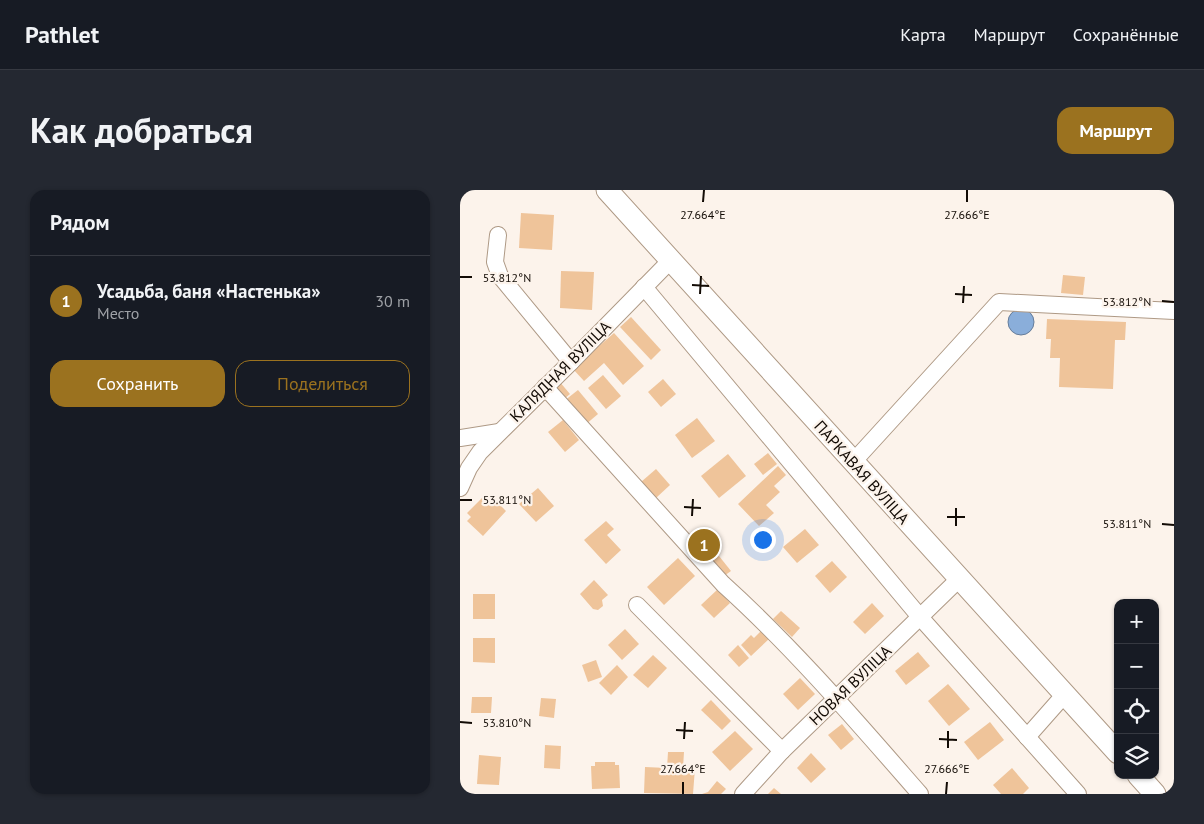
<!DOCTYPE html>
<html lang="ru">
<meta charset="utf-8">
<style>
:root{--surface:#171b24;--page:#242831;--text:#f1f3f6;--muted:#9ea1a6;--line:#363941;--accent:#9b721f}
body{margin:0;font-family:"PT Sans",sans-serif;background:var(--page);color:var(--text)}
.controls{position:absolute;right:15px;bottom:15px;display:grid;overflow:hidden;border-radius:10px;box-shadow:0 1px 4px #0004}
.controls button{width:45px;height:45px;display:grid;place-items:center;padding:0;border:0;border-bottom:1px solid var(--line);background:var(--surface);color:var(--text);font:25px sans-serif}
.you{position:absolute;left:302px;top:349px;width:18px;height:18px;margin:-12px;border:4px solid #fff;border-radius:50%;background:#1a73e8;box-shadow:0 0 0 8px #1a73e833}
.badge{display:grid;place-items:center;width:32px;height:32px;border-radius:50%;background:var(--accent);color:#fff;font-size:16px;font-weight:700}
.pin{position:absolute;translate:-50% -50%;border:2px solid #fff;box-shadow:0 1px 5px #0006}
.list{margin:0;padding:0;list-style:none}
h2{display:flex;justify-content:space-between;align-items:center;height:65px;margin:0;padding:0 20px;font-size:21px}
h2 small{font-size:16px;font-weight:400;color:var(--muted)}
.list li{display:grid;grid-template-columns:32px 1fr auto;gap:15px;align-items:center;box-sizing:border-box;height:90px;padding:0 20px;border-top:1px solid var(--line)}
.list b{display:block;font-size:19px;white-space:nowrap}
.list p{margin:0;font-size:16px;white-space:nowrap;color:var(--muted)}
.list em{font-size:16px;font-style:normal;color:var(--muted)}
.actions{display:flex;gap:10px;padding:15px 20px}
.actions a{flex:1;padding:11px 0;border:1px solid var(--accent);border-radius:15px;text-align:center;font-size:18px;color:var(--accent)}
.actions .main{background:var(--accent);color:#fff}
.icon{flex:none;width:28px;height:28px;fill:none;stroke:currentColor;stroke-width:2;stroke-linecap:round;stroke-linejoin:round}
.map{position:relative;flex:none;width:714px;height:604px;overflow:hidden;border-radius:15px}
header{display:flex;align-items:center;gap:30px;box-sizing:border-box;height:70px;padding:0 25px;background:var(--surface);border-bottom:1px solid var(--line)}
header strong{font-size:24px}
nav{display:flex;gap:28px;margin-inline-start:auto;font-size:18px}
.intro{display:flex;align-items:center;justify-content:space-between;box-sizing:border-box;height:120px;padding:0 30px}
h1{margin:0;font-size:35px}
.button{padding:12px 22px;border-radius:15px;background:var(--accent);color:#fff;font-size:18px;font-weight:700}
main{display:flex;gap:30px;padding:0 30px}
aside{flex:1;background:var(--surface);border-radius:15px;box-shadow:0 1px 4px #0004}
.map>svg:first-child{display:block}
.water{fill:#8aaeda;stroke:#667d9a}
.building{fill:#efc49a}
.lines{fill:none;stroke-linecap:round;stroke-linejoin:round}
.minor-casing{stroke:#ae9985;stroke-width:18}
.major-casing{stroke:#ae9985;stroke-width:23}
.minor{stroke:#fff;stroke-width:16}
.major{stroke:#fff;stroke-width:21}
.ticks{fill:none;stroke:#120b05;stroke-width:2}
.labels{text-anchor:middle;stroke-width:4.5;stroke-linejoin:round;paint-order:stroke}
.street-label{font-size:16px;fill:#120b05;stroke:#fcf3eb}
.ticks-label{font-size:12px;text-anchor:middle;fill:#120b05;stroke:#fcf3eb;stroke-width:4.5;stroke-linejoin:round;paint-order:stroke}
</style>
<header>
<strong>Pathlet</strong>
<nav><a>Карта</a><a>Маршрут</a><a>Сохранённые</a></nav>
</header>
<div class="intro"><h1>Как добраться</h1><a class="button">Маршрут</a></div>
<main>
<aside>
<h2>Рядом<small></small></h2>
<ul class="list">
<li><span class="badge">1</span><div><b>Усадьба, баня «Настенька»</b><p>Место</p></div><em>30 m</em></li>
</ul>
<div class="actions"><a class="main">Сохранить</a><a>Поделиться</a></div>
</aside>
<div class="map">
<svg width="714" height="604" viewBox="0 0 714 604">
<rect width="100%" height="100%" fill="#fcf3eb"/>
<!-- water -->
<circle class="water" cx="561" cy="132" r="13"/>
<!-- building -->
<g class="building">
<polygon points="61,23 94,25 92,60 59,58"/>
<polygon points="101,81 134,82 132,120 100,118"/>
<polygon points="603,85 625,87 623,105 601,103"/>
<polygon points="171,127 201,160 191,170 160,137"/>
<polygon points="587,129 666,132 665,150 655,150 653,199 599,197 600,168 590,168 591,149 586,149"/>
<polygon points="154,143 184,176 163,195 144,173 124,191 113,179"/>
<polygon points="143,185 161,206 146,219 128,198"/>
<polygon points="203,189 216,204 201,217 188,202"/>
<polygon points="99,191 110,204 103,210 92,197"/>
<polygon points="118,200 138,224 125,235 104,211"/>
<polygon points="237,228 255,251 232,268 215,245"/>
<polygon points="103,230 119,250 105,262 88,242"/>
<polygon points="308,263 317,274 303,285 294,274"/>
<polygon points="268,264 286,286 259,308 241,286"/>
<polygon points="318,276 326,285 314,296 320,302 306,315 314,323 299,336 278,314"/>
<polygon points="196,279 210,295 196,308 181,292"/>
<polygon points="78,298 94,316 76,332 59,314"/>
<polygon points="24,306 34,315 37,312 46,321 23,346 7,331 11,327 7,323"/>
<polygon points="146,331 154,339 147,345 161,360 146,374 124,350"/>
<polygon points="345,339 359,355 337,373 323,357"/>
<polygon points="241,344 253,360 246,365 234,350"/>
<polygon points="259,366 271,381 264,386 252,371"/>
<polygon points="218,368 235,386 204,415 187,397"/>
<polygon points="372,371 387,387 370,403 355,386"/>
<polygon points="134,390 148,405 142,410 143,416 138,420 133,419 120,404"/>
<polygon points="258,399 270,413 254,428 241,415"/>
<rect x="13" y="404" width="22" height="25"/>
<polygon points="412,413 424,426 405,444 393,432"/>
<polygon points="321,421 340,438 332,447 313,429"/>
<polygon points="165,439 179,454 162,470 148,455"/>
<polygon points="302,440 310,448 291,466 281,455 291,445 294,448"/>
<polygon points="13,448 35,448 35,473 13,472"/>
<polygon points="278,455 289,468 279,477 268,465"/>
<polygon points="458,462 470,476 446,495 435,481"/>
<polygon points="193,465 207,478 188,498 173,485"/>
<polygon points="136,470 142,487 128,492 122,475"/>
<polygon points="157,475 168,487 151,505 139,493"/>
<polygon points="340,488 355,504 338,520 323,504"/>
<polygon points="488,494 510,519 489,536 468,511"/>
<polygon points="12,507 32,507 31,523 11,523"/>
<polygon points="81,508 96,509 94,528 79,526"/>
<polygon points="251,510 271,531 262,540 241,520"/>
<polygon points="530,532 544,550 518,570 504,552"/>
<polygon points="382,534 394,549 381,560 368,545"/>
<polygon points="275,541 293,559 270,581 252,562"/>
<polygon points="85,555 101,556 100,579 84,578"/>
<polygon points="208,562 224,562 223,578 235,578 233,604 184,603 185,577 207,578"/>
<polygon points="351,563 366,579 351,593 337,578"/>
<polygon points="19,565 41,567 39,595 17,594"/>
<polygon points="135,572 155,572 155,575 159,575 160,598 132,599 131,576 135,576"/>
<polygon points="552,578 569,598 563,604 541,604 533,595"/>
<polygon points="257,591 266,599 261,604 242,604 248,602"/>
<polygon points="314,598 321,604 308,604"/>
</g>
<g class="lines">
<defs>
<g id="minor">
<polyline points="38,45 35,72 40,86 111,172"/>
<polyline points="184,97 460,427 618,604"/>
<path d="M85,197L263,394C334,458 397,532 460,604"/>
<polyline points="0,248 39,242"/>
<polyline points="393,272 539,112 714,121"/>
<polyline points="0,298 9,278 20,262 111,172 210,71"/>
<polyline points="177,415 322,561"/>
<polyline points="567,547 605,504"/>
<polyline points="283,604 322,561 499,389"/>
</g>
<g id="major">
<polyline points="147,0 658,563"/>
<polyline points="678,585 695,604"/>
</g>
</defs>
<!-- minor casing -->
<use href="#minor" class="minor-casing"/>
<!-- major casing -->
<use href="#major" class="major-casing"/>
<!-- minor -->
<use href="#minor" class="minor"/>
<!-- major -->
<use href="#major" class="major"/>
</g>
<!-- ticks -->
<path class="ticks" d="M243,12L244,0M507,12V0M0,87H12M232,95L249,96M240,104L241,86M495,104L512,105M702,111L714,112M503,113L504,96M0,310H12M224,317L241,318M232,326L233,309M487,327H505M702,334L714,335M496,336V318M0,532L12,533M216,540L233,541M224,549L225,532M479,549L497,550M488,558V541M223,604V592M486,604L487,592"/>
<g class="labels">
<!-- street labels -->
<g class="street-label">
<text transform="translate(100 181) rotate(-45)" y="6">КАЛЯДНАЯ ВУЛІЦА</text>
<text transform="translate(402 282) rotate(48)" y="6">ПАРКАВАЯ ВУЛІЦА</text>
<text transform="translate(390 495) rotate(-44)" y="6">НОВАЯ ВУЛІЦА</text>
</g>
</g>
<g class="ticks-label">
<text x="243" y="29">27.664°E</text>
<text x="507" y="29">27.666°E</text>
<text x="47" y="92">53.812°N</text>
<text x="667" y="116">53.812°N</text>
<text x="47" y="314">53.811°N</text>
<text x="667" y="338">53.811°N</text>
<text x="47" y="537">53.810°N</text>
<text x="223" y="583">27.664°E</text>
<text x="487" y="583">27.666°E</text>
</g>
</svg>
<div class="controls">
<button>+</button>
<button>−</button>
<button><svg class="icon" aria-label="locate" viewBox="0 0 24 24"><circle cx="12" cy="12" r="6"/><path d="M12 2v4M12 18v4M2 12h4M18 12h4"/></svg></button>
<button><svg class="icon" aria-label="layers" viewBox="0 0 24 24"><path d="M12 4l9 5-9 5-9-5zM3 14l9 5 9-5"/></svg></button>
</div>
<div class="you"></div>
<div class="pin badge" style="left:244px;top:355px">1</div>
</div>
</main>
